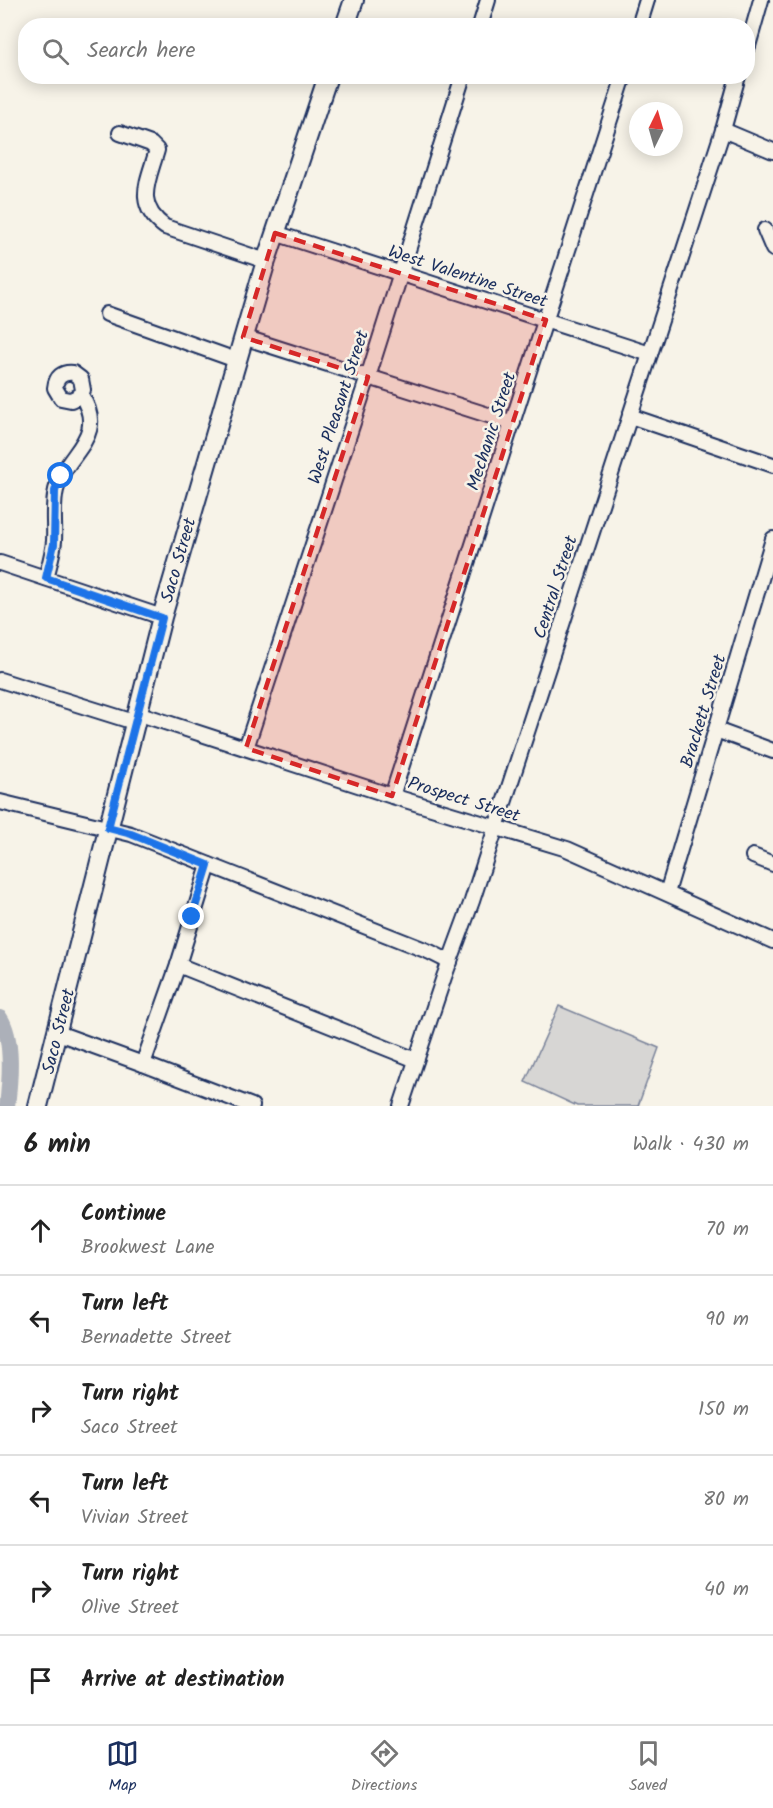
<!DOCTYPE html>
<meta charset="utf-8">
<style>
:root{--surface:#fff;--page:#f2f2f2;--text:#222;--muted:#767676;--line:#e0e0e0;--accent:#1b2f5e}
body{margin:0;font-family:Kalam,sans-serif;background:var(--page);color:var(--text)}
.compass{position:absolute;left:629px;top:102px;width:54px;height:54px;border-radius:50%;background:var(--surface);box-shadow:0 3px 15px #0003;rotate:5deg}
.stop{position:absolute;width:18px;height:18px;margin:-14px;border:4px solid #1a73e8;border-radius:50%;background:#fff}
.stop.end{background:#1a73e8;border-color:#fff;box-shadow:0 2px 6px #0008}
.list{margin:0;padding:0;list-style:none}
h2{display:flex;justify-content:space-between;align-items:center;height:78px;margin:0;padding:0 24px;font-size:26px}
h2 small{font-size:20px;font-weight:400;color:var(--muted)}
.list li{display:grid;grid-template-columns:39px 1fr auto;gap:18px;align-items:center;box-sizing:border-box;height:90px;padding:0 24px;border-top:2px solid var(--line)}
.list b{display:block;font-size:22px;white-space:nowrap}
.list p{margin:0;font-size:20px;white-space:nowrap;color:var(--muted)}
.list em{font-size:20px;font-style:normal;color:var(--muted)}
.icon{flex:none;width:33px;height:33px;fill:none;stroke:currentColor;stroke-width:2;stroke-linecap:round;stroke-linejoin:round}
.map{position:relative;flex:none;width:773px;height:1106px;overflow:hidden}
.search{position:absolute;background:var(--surface);box-shadow:0 3px 15px #0003;left:18px;right:18px;top:18px;height:66px;display:flex;align-items:center;gap:15px;box-sizing:border-box;padding:0 21px;border-radius:24px;color:var(--muted);font-size:22px}
.sheet{height:618px;background:var(--surface)}
nav{display:flex;justify-content:space-around;align-items:center;box-sizing:border-box;height:84px;border-top:2px solid var(--line);background:var(--surface);font-size:16px;color:var(--muted)}
nav a{display:grid;justify-items:center;gap:3px}
nav .on{color:var(--accent)}
.map>svg:first-child{display:block}
.green{fill:#d7d6d4;stroke:#798299;stroke-width:1.5}
.lines{fill:none;stroke-linecap:round;stroke-linejoin:round}
.river{stroke:#acb0b9;stroke-width:16}
.minor-casing{stroke:#1b2f5e;stroke-width:18}
.major-casing{stroke:#1b2f5e;stroke-width:22}
.minor{stroke:#f7f3e8;stroke-width:14}
.major{stroke:#f7f3e8;stroke-width:18}
.route{stroke:#1a73e8;stroke-width:8}
.marked{fill:#d62828;fill-opacity:0.2;stroke:#d62828;stroke-width:4.5;stroke-dasharray:12 8;stroke-linejoin:round}
.labels{text-anchor:middle;stroke-width:5;stroke-linejoin:round;paint-order:stroke}
.street-label{font-size:18px;fill:#1b2f5e;stroke:#f7f3e8}
</style>
<div class="map">
<svg width="773" height="1106" viewBox="0 0 773 1106">
<rect width="100%" height="100%" fill="#f7f3e8"/>
<filter id="ink" filterUnits="userSpaceOnUse"><feTurbulence type="fractalNoise" baseFrequency=".0167" numOctaves="2"/><feDisplacementMap in="SourceGraphic" scale="12" xChannelSelector="R" yChannelSelector="G"/><feConvolveMatrix kernelMatrix="1 2 1 2 8 2 1 2 1" color-interpolation-filters="sRGB"/></filter>
<g filter="url(#ink)">
<!-- green -->
<polygon class="green" points="559,1006 659,1048 638,1106 577,1106 525,1082"/>
<g class="lines">
<!-- river -->
<path class="river" d="M0,1018C14,1039 10,1081 7,1106"/>
<defs>
<g id="minor">
<polyline points="480,26 488,0"/>
<polyline points="639,26 647,0"/>
<polyline points="748,46 761,0"/>
<polyline points="723,130 773,151"/>
<path d="M120,133L151,144L157,150C148,182 134,204 165,227L266,261"/>
<polyline points="765,230 773,249"/>
<polyline points="275,233 650,354"/>
<polyline points="107,314 236,360"/>
<polyline points="243,337 513,423"/>
<polyline points="630,416 773,465"/>
<polyline points="0,563 162,617"/>
<path d="M46,578C49,566 53,553 54,541C55,525 52,506 56,490C65,452 109,438 81,395L83,390L81,379L73,373C62,372 56,377 55,388L61,398L71,400L81,395"/>
<polyline points="0,680 134,722"/>
<polyline points="137,713 392,796 567,849 773,941"/>
<polyline points="716,730 773,751"/>
<polyline points="246,748 368,377 463,76"/>
<polyline points="392,796 624,76"/>
<polyline points="0,802 131,834 430,952 450,962"/>
<polyline points="753,856 773,864"/>
<polyline points="667,893 773,539"/>
<polyline points="178,965 416,1060"/>
<polyline points="58,1033 143,1064 252,1106"/>
<polyline points="143,1064 178,965 209,865"/>
<polyline points="401,1106 444,977 472,901 723,130 738,76"/>
</g>
<g id="major">
<polyline points="345,26 354,0"/>
<polyline points="38,1106 162,617 266,261 328,76"/>
</g>
</defs>
<!-- minor casing -->
<use href="#minor" class="minor-casing"/>
<!-- major casing -->
<use href="#major" class="major-casing"/>
<!-- minor -->
<use href="#minor" class="minor"/>
<!-- major -->
<use href="#major" class="major"/>
</g>
</g>
<g class="lines" filter="url(#ink)">
<!-- route -->
<polyline class="route" points="61,476 55,491 54,544 46,578 162,618 108,828 131,834 208,865 192,917"/>
</g>
<!-- marked area -->
<path class="marked" d="M275,233L546,320L392,796L246,748L368,377L243,337Z"/>
<g class="labels">
<!-- street labels -->
<g class="street-label">
<text transform="translate(468 276) rotate(18)" y="6">West Valentine Street</text>
<text transform="translate(338 407) rotate(-72)" y="6">West Pleasant Street</text>
<text transform="translate(491 431) rotate(-72)" y="6">Mechanic Street</text>
<text transform="translate(178 560) rotate(-74)" y="6">Saco Street</text>
<text transform="translate(555 587) rotate(-72)" y="6">Central Street</text>
<text transform="translate(703 711) rotate(-73)" y="6">Brackett Street</text>
<text transform="translate(464 799) rotate(17)" y="6">Prospect Street</text>
<text transform="translate(58 1031) rotate(-76)" y="6">Saco Street</text>
</g>
</g>
</svg>
<svg class="compass" viewBox="-18 -18 36 36"><path d="M0-13l5 13h-10z" fill="#e53935"/><path d="M0 13l5-13h-10z" fill="#767676"/></svg>
<div class="stop" style="left:61px;top:476px"></div>
<div class="stop end" style="left:192px;top:917px"></div>
<div class="search"><svg class="icon" aria-label="search" viewBox="0 0 24 24"><circle cx="10" cy="10" r="6"/><path d="M15 15l6 6"/></svg>Search here</div>
</div>
<section class="sheet">
<h2>6 min<small>Walk · 430 m</small></h2>
<ul class="list">
<li><svg class="icon" aria-label="ahead" viewBox="0 0 24 24"><path d="M12 20V5M6 11l6-6 6 6"/></svg><div><b>Continue</b><p>Brookwest Lane</p></div><em>70 m</em></li>
<li><svg class="icon" aria-label="left" viewBox="0 0 24 24"><path d="M17 20v-9H6M10 6l-5 5 5 5"/></svg><div><b>Turn left</b><p>Bernadette Street</p></div><em>90 m</em></li>
<li><svg class="icon" aria-label="right" viewBox="0 0 24 24"><path d="M7 20v-9h11M14 6l5 5-5 5"/></svg><div><b>Turn right</b><p>Saco Street</p></div><em>150 m</em></li>
<li><svg class="icon" aria-label="left" viewBox="0 0 24 24"><path d="M17 20v-9H6M10 6l-5 5 5 5"/></svg><div><b>Turn left</b><p>Vivian Street</p></div><em>80 m</em></li>
<li><svg class="icon" aria-label="right" viewBox="0 0 24 24"><path d="M7 20v-9h11M14 6l5 5-5 5"/></svg><div><b>Turn right</b><p>Olive Street</p></div><em>40 m</em></li>
<li><svg class="icon" aria-label="arrive" viewBox="0 0 24 24"><path d="M6 21V4h12l-3 4 3 4H6"/></svg><div><b>Arrive at destination</b></div></li>
</ul>
</section>
<nav>
<a class="on"><svg class="icon" aria-label="map" viewBox="0 0 24 24"><path d="M3 6l6-2 6 2 6-2v14l-6 2-6-2-6 2zM9 4v14M15 6v14"/></svg>Map</a>
<a><svg class="icon" aria-label="directions" viewBox="0 0 24 24"><path d="M12 3l9 9-9 9-9-9zM9 14v-3h6M13 9l2 2-2 2"/></svg>Directions</a>
<a><svg class="icon" aria-label="saved" viewBox="0 0 24 24"><path d="M7 4h10v16l-5-4-5 4z"/></svg>Saved</a>
</nav>
